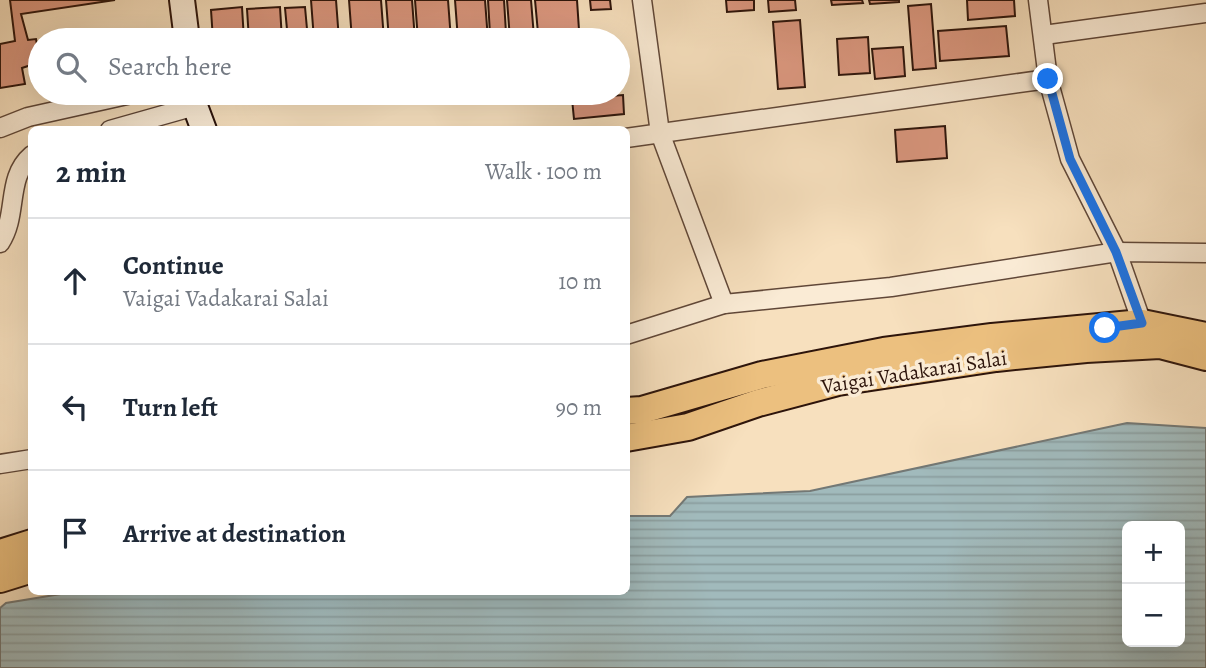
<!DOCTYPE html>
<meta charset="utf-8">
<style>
:root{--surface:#fff;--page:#f6f6f7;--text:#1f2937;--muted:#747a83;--line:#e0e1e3}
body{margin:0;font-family:Alegreya,serif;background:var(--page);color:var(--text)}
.controls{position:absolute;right:21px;bottom:21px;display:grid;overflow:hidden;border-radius:10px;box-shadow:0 7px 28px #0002}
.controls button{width:63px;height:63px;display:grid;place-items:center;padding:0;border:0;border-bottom:2px solid var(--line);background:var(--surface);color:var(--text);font:35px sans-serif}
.stop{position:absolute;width:21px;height:21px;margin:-16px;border:5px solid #1a73e8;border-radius:50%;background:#fff}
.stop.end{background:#1a73e8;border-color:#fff;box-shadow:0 2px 7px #0008}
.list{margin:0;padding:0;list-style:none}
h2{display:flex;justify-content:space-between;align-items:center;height:91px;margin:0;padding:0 28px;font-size:30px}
h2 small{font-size:23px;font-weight:400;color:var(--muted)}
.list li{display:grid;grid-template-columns:46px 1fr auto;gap:21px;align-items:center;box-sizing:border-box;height:126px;padding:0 28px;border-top:2px solid var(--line)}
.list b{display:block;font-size:26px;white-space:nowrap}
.list p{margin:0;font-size:23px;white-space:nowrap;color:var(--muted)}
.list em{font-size:23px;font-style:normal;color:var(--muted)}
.icon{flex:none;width:38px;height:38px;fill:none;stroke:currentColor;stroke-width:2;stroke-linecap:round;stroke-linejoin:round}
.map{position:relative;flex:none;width:1206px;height:668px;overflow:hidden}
.search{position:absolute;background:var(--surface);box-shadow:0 7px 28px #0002;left:28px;top:28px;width:602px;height:77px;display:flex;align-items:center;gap:18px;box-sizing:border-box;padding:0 24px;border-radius:38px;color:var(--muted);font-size:26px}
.panel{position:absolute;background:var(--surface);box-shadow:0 7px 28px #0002;left:28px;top:126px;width:602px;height:469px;border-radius:10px}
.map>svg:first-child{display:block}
.water{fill:url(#water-rules);stroke:#737875;stroke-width:2;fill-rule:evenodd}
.building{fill:#dc9880;stroke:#2d140b;stroke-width:2}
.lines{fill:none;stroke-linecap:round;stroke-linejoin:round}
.street-casing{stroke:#604738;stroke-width:21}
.secondary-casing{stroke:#2d140b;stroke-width:28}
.primary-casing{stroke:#2d140b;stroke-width:30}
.street{stroke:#faebd5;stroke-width:18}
.secondary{stroke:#faebd5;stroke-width:24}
.primary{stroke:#ecc07f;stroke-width:26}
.route{stroke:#1a73e8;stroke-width:9}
.labels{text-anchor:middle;stroke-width:7;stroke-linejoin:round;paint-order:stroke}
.street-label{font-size:21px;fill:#2d140b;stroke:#faebd5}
</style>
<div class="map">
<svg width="1206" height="668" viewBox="0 0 1206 668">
<defs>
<pattern id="water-rules" width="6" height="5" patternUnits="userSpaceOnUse" patternTransform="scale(1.75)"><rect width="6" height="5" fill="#a1babc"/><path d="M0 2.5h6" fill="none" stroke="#8b9fa0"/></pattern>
</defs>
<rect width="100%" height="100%" fill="#f7e0be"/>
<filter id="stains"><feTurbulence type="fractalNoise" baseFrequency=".00286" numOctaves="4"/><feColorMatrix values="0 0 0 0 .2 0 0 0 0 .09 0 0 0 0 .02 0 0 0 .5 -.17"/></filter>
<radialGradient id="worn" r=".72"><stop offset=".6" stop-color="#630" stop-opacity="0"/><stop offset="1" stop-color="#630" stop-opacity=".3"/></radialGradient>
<!-- water -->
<path class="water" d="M1127,423L1206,428V668H0V608L6,603L73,592H626L627,516H670L687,497L810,491ZM1127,526H1180V642H1127Z"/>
<!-- building -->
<g class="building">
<polygon points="10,0 115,0 21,14 28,40 36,39 40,62 22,68 25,84 0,88 0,44 15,41"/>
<polygon points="311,0 336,0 339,40 314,40"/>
<polygon points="349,0 381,0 384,40 352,40"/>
<polygon points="386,0 412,0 415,40 389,40"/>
<polygon points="415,0 448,0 451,40 418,40"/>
<polygon points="455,0 485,0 488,40 458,40"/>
<polygon points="488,0 504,0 506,33 490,34"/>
<polygon points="507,0 531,0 534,37 510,39"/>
<polygon points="535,0 577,0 579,30 538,33"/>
<polygon points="590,0 610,0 611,9 591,10"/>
<polygon points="726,0 754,0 754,10 727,12"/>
<polygon points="768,0 795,0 796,10 769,12"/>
<polygon points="831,0 862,0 863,3 832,5"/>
<polygon points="869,0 899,0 899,2 870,4"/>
<polygon points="967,0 1014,0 1015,16 968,20"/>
<polygon points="931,4 936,68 913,70 908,6"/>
<polygon points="242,7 244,40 213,40 211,10"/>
<polygon points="280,7 282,40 249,40 247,9"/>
<polygon points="305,7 308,40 288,40 285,8"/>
<polygon points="800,20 805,87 778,89 773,22"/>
<polygon points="1006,26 1009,56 940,61 938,31"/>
<polygon points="868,37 870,73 839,75 837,39"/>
<polygon points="903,47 905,76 875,79 872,49"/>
<polygon points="623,95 624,114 574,119 572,99"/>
<polygon points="945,126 947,158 897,162 895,130"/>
</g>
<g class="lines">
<defs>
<g id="street">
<polyline points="642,0 660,133 724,304"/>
<polyline points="1038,0 1048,79 1070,159 1117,252 1142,323"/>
<polyline points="1044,35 1206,13"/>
<polyline points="0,128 28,117 136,93"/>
<polyline points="110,130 195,106"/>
<polyline points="626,138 1048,79"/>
<path d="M0,243C19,214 5,178 32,155"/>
<polyline points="626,335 724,304 891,287 1117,252 1206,253"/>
<polyline points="0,464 32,459"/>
</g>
<g id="secondary">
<polyline points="182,0 187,40"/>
<polyline points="193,93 195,106 204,130"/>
</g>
<g id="primary">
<polyline points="626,411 642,410 762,375 884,351 992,337 1142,323 1206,336"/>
<polyline points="626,438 688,427 758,403 838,382 996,358 1086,349 1160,345 1206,357"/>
<polyline points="0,553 32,543"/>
<polyline points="0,579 32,569"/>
</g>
</defs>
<!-- street casing -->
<use href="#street" class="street-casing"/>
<!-- secondary casing -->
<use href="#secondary" class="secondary-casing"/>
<!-- primary casing -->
<use href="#primary" class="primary-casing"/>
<!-- street -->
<use href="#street" class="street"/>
<!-- secondary -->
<use href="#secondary" class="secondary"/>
<!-- primary -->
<use href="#primary" class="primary"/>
</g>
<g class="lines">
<!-- route -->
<polyline class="route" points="1048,79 1070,159 1116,252 1142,323 1105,328"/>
</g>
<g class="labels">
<!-- street labels -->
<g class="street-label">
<text transform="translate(914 372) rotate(-9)" y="7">Vaigai Vadakarai Salai</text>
</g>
</g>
<rect width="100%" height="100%" filter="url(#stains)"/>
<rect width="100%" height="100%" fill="url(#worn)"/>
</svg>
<div class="controls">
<button>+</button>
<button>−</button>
</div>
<div class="stop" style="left:1105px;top:328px"></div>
<div class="stop end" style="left:1048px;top:79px"></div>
<div class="search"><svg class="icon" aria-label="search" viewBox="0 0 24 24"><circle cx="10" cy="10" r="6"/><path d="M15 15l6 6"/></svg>Search here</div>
<section class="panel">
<h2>2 min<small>Walk · 100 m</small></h2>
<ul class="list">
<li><svg class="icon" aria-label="ahead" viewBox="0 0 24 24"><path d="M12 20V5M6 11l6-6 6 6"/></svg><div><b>Continue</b><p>Vaigai Vadakarai Salai</p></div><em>10 m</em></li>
<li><svg class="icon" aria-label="left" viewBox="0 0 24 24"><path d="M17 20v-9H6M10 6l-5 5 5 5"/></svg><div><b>Turn left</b></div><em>90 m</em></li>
<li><svg class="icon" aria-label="arrive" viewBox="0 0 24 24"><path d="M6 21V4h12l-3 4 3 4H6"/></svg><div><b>Arrive at destination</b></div></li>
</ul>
</section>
</div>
